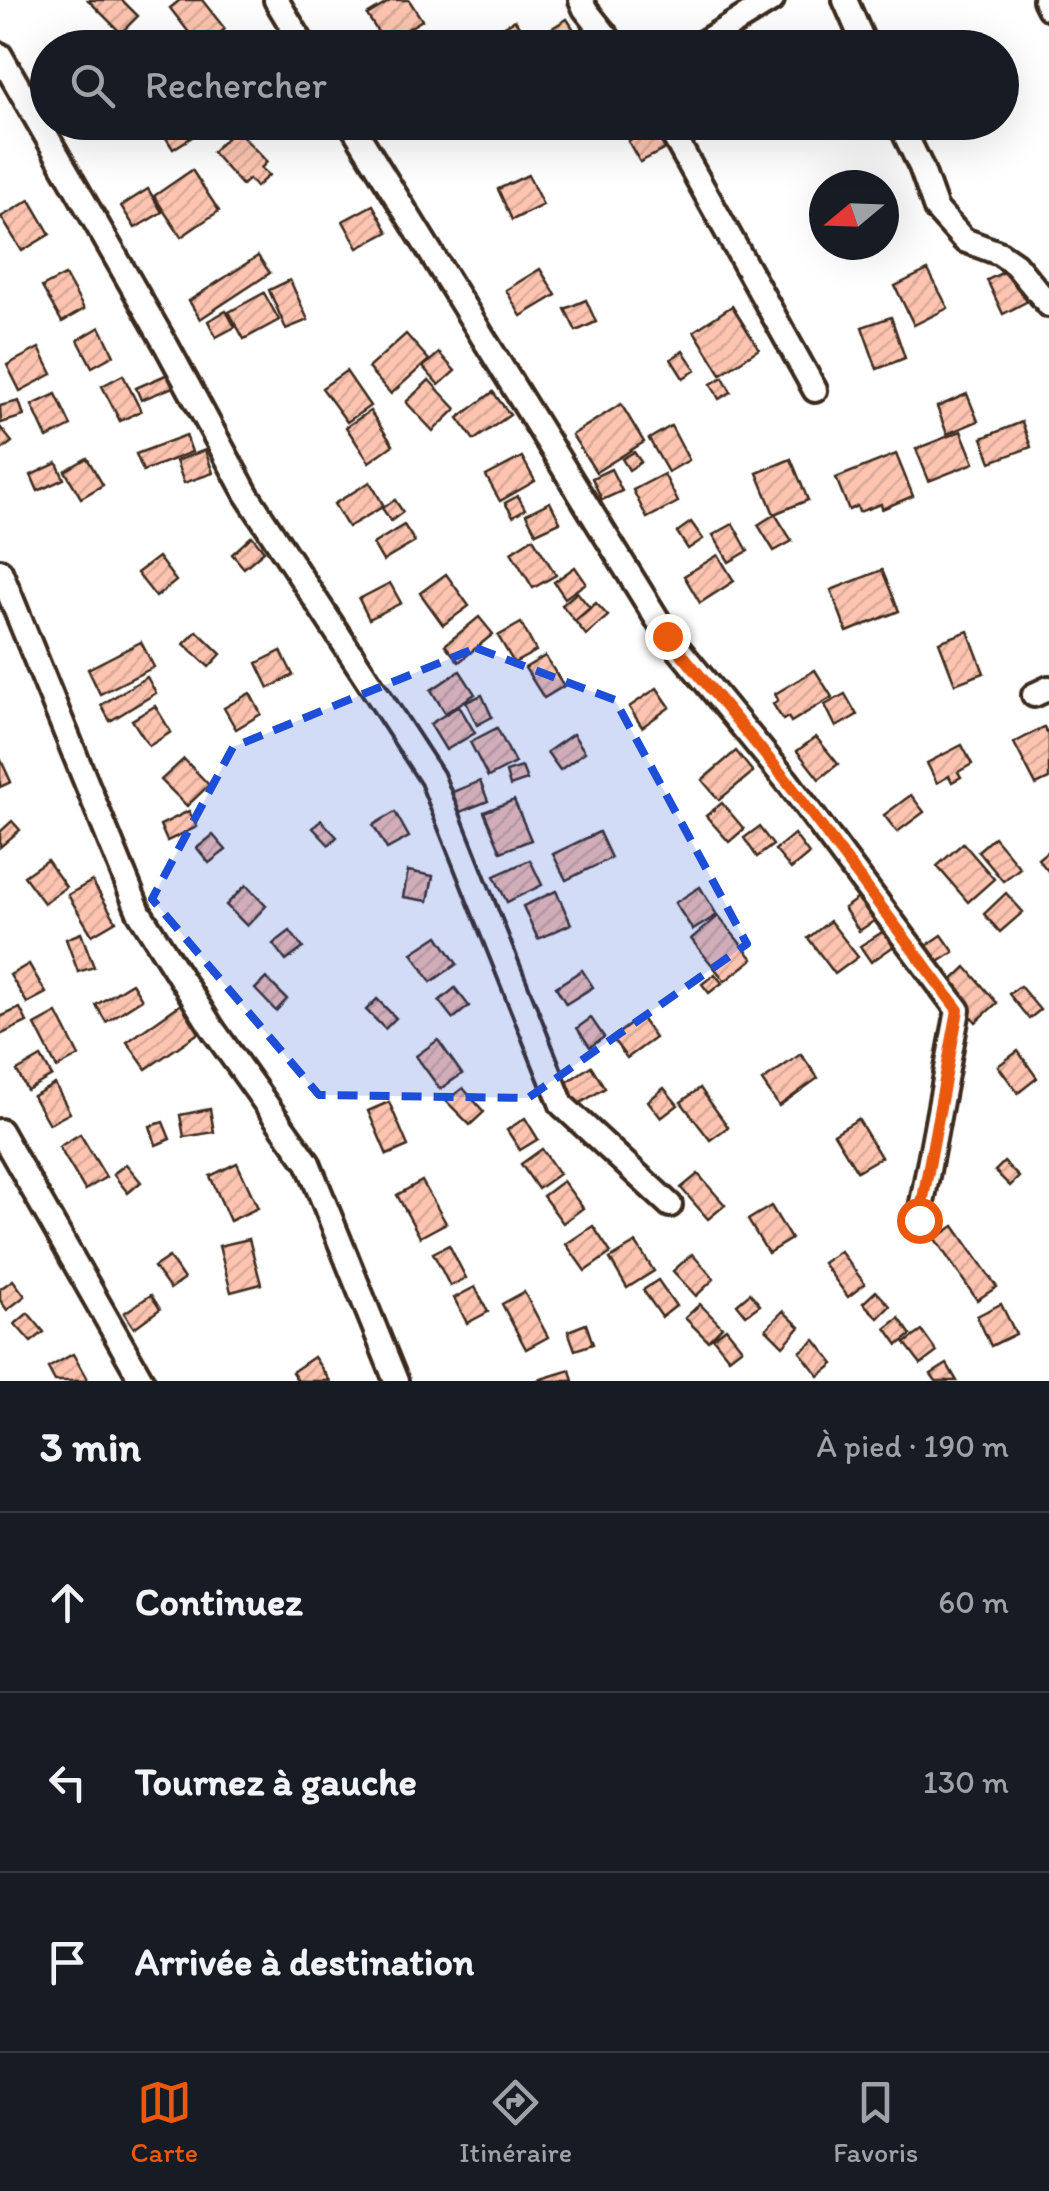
<!DOCTYPE html>
<html lang="fr">
<meta charset="utf-8">
<style>
:root{--surface:#171b24;--page:#242831;--text:#f1f3f6;--muted:#9ea1a6;--line:#363941;--accent:#ea580c}
body{margin:0;font-family:Itim,sans-serif;background:var(--page);color:var(--text)}
.compass{position:absolute;left:809px;top:170px;width:90px;height:90px;border-radius:50%;background:var(--surface);box-shadow:0 10px 40px #0002;rotate:251deg}
.stop{position:absolute;width:30px;height:30px;margin:-22px;border:8px solid #ea580c;border-radius:50%;background:#fff}
.stop.end{background:#ea580c;border-color:#fff;box-shadow:0 2px 10px #0008}
.list{margin:0;padding:0;list-style:none}
h2{display:flex;justify-content:space-between;align-items:center;height:130px;margin:0;padding:0 40px;font-size:42px}
h2 small{font-size:32px;font-weight:400;color:var(--muted)}
.list li{display:grid;grid-template-columns:65px 1fr auto;gap:30px;align-items:center;box-sizing:border-box;height:180px;padding:0 40px;border-top:2px solid var(--line)}
.list b{display:block;font-size:38px;white-space:nowrap}
.list em{font-size:32px;font-style:normal;color:var(--muted)}
.icon{flex:none;width:55px;height:55px;fill:none;stroke:currentColor;stroke-width:2;stroke-linecap:round;stroke-linejoin:round}
.map{position:relative;flex:none;width:1049px;height:1381px;overflow:hidden}
.search{position:absolute;background:var(--surface);box-shadow:0 10px 40px #0002;left:30px;right:30px;top:30px;height:110px;display:flex;align-items:center;gap:25px;box-sizing:border-box;padding:0 35px;border-radius:55px;color:var(--muted);font-size:38px}
.sheet{height:670px;background:var(--surface)}
nav{display:flex;justify-content:space-around;align-items:center;box-sizing:border-box;height:140px;border-top:2px solid var(--line);background:var(--surface);font-size:28px;color:var(--muted)}
nav a{display:grid;justify-items:center;gap:5px}
nav .on{color:var(--accent)}
.map>svg:first-child{display:block}
.building{fill:url(#building-hatch);stroke:#3b2a1e;stroke-width:2.5}
.lines{fill:none;stroke-linecap:round;stroke-linejoin:round}
.minor-casing{stroke:#3b2a1e;stroke-width:30}
.minor{stroke:#fff;stroke-width:22}
.route{stroke:#ea580c;stroke-width:12}
.marked{fill:#1d4ed8;fill-opacity:0.2;stroke:#1d4ed8;stroke-width:8;stroke-dasharray:20 12;stroke-linejoin:round}
</style>
<div class="map">
<svg width="1049" height="1381" viewBox="0 0 1049 1381">
<defs>
<pattern id="building-hatch" width="6" height="6" patternUnits="userSpaceOnUse" patternTransform="scale(2.5)"><rect width="6" height="6" fill="#fdc5b1"/><path d="M-1 1l2-2M0 6l6-6M5 7l2-2" fill="none" stroke="#daa998"/></pattern>
</defs>
<rect width="100%" height="100%" fill="#fff"/>
<filter id="ink" filterUnits="userSpaceOnUse"><feTurbulence type="fractalNoise" baseFrequency=".01" numOctaves="2"/><feDisplacementMap in="SourceGraphic" scale="20" xChannelSelector="R" yChannelSelector="G"/><feConvolveMatrix kernelMatrix="1 2 1 2 8 2 1 2 1" color-interpolation-filters="sRGB"/></filter>
<g filter="url(#ink)">
<!-- building -->
<g class="building">
<polygon points="88,0 122,0 138,16 121,33"/>
<polygon points="180,0 202,0 225,29 201,48 170,8"/>
<polygon points="392,0 409,0 422,20 385,43 367,15"/>
<polygon points="567,19 580,39 566,48 549,48 541,35"/>
<polygon points="515,20 533,48 500,48 491,34"/>
<polygon points="410,35 418,48 391,48"/>
<polygon points="94,122 119,122 121,125 103,136"/>
<polygon points="156,122 187,122 195,135 173,149"/>
<polygon points="802,122 832,122 807,134"/>
<polygon points="653,128 665,149 640,162 628,141"/>
<polygon points="236,129 267,162 261,168 269,175 256,187 249,179 242,185 212,152"/>
<polygon points="192,170 219,211 181,237 154,196"/>
<polygon points="528,175 543,205 512,220 498,189"/>
<polygon points="148,189 162,212 135,228 121,206"/>
<polygon points="30,200 50,234 22,251 1,217"/>
<polygon points="373,205 388,232 358,248 343,221"/>
<polygon points="258,256 270,273 200,319 189,301"/>
<polygon points="1014,267 1030,300 1003,314 987,280"/>
<polygon points="540,269 556,295 521,316 506,290"/>
<polygon points="928,270 948,308 914,325 895,286"/>
<polygon points="65,275 84,309 62,322 42,287"/>
<polygon points="290,280 308,320 286,329 269,290"/>
<polygon points="264,293 279,320 244,339 229,312"/>
<polygon points="586,300 596,322 576,331 565,309"/>
<polygon points="732,306 759,349 721,374 694,331"/>
<polygon points="226,311 235,327 216,337 208,321"/>
<polygon points="891,317 905,358 877,369 862,327"/>
<polygon points="100,327 114,355 92,367 78,340"/>
<polygon points="406,334 429,360 391,394 368,368"/>
<polygon points="39,348 52,374 20,391 7,365"/>
<polygon points="683,351 696,370 683,378 671,359"/>
<polygon points="439,353 455,371 439,385 423,367"/>
<polygon points="346,371 370,406 347,422 322,388"/>
<polygon points="168,374 173,387 141,400 136,388"/>
<polygon points="123,375 141,411 120,421 102,386"/>
<polygon points="723,377 731,392 719,399 711,384"/>
<polygon points="429,380 456,409 433,431 406,402"/>
<polygon points="493,392 510,415 474,440 458,418"/>
<polygon points="56,394 71,426 47,438 32,405"/>
<polygon points="967,394 978,421 947,434 937,407"/>
<polygon points="19,401 24,416 1,423 0,406"/>
<polygon points="621,404 644,442 596,472 572,435"/>
<polygon points="370,411 393,445 369,462 346,427"/>
<polygon points="1022,422 1031,447 991,462 982,438"/>
<polygon points="671,426 689,460 668,472 649,439"/>
<polygon points="0,427 12,442 0,451"/>
<polygon points="961,431 974,463 929,481 916,449"/>
<polygon points="186,435 192,452 143,471 136,454"/>
<polygon points="205,450 213,473 184,483 176,461"/>
<polygon points="634,452 641,462 629,470 622,459"/>
<polygon points="896,454 913,496 882,509 881,504 859,512 857,506 849,510 836,478"/>
<polygon points="522,457 535,481 500,501 486,476"/>
<polygon points="87,458 103,485 81,498 65,471"/>
<polygon points="791,459 808,500 774,514 757,473"/>
<polygon points="57,463 64,479 38,491 31,475"/>
<polygon points="611,469 622,491 602,500 592,478"/>
<polygon points="664,474 678,502 647,518 633,490"/>
<polygon points="370,482 384,506 348,527 334,504"/>
<polygon points="518,496 525,509 513,516 505,503"/>
<polygon points="395,500 403,512 391,521 382,508"/>
<polygon points="550,502 560,522 536,533 526,514"/>
<polygon points="775,514 792,541 774,551 758,525"/>
<polygon points="691,522 703,539 688,549 677,532"/>
<polygon points="733,524 748,551 729,562 713,535"/>
<polygon points="404,525 415,542 383,561 373,544"/>
<polygon points="252,536 264,551 244,568 232,554"/>
<polygon points="533,538 556,575 533,588 511,552"/>
<polygon points="718,555 734,581 700,603 684,576"/>
<polygon points="158,557 176,581 156,597 137,573"/>
<polygon points="575,567 586,583 565,598 554,582"/>
<polygon points="882,570 899,611 847,632 831,590"/>
<polygon points="446,574 469,606 443,625 420,593"/>
<polygon points="390,583 401,603 369,619 359,599"/>
<polygon points="577,592 590,608 575,621 562,605"/>
<polygon points="596,603 608,616 586,635 575,621"/>
<polygon points="479,617 493,634 459,662 445,645"/>
<polygon points="521,623 536,651 514,663 498,636"/>
<polygon points="197,631 221,654 209,667 184,644"/>
<polygon points="968,631 984,673 955,684 939,642"/>
<polygon points="141,642 154,667 100,694 88,669"/>
<polygon points="281,651 293,675 269,688 257,663"/>
<polygon points="545,656 564,686 544,698 525,668"/>
<polygon points="815,670 832,697 791,722 788,717 783,720 773,704 778,700 775,694"/>
<polygon points="460,671 475,694 445,713 431,690"/>
<polygon points="147,677 156,693 110,721 101,705"/>
<polygon points="657,688 670,707 642,727 629,707"/>
<polygon points="250,693 261,714 236,729 224,708"/>
<polygon points="845,694 857,715 836,727 825,705"/>
<polygon points="482,695 492,717 477,725 466,702"/>
<polygon points="155,706 171,732 149,746 132,720"/>
<polygon points="459,706 475,733 446,750 430,724"/>
<polygon points="1044,727 1049,736 1049,779 1036,785 1014,743"/>
<polygon points="497,728 515,763 488,777 470,742"/>
<polygon points="573,734 585,752 560,770 547,752"/>
<polygon points="816,737 838,764 819,779 797,751"/>
<polygon points="962,745 972,764 958,772 961,777 952,782 949,776 937,783 927,763"/>
<polygon points="736,751 753,772 719,800 702,780"/>
<polygon points="0,758 11,782 0,787"/>
<polygon points="184,759 209,785 187,806 161,780"/>
<polygon points="522,767 527,780 510,786 506,772"/>
<polygon points="480,781 488,801 458,813 450,793"/>
<polygon points="911,795 924,812 897,832 884,815"/>
<polygon points="514,800 531,840 501,852 484,812"/>
<polygon points="722,803 744,829 729,842 706,816"/>
<polygon points="189,811 197,827 167,841 160,825"/>
<polygon points="395,812 409,837 387,849 373,825"/>
<polygon points="321,820 337,837 329,845 313,828"/>
<polygon points="12,821 20,830 0,847 0,832"/>
<polygon points="759,827 773,845 757,857 744,838"/>
<polygon points="599,832 611,858 566,880 553,854"/>
<polygon points="794,834 809,854 791,869 775,850"/>
<polygon points="213,835 226,850 209,863 197,848"/>
<polygon points="994,837 1020,868 1003,881 978,851"/>
<polygon points="963,843 994,879 968,902 937,866"/>
<polygon points="1049,850 1049,872 1038,859"/>
<polygon points="47,860 66,887 44,903 24,876"/>
<polygon points="530,860 542,885 507,902 494,876"/>
<polygon points="408,871 433,876 428,901 403,897"/>
<polygon points="92,881 116,921 92,935 68,895"/>
<polygon points="246,885 266,906 247,926 226,905"/>
<polygon points="700,887 717,915 693,930 675,903"/>
<polygon points="556,891 571,924 538,939 523,906"/>
<polygon points="867,892 883,915 859,931 844,908"/>
<polygon points="1006,893 1023,912 1000,932 984,914"/>
<polygon points="718,916 753,959 725,981 691,939"/>
<polygon points="830,921 858,957 835,974 808,938"/>
<polygon points="290,931 303,948 286,961 273,944"/>
<polygon points="884,931 894,946 871,962 860,946"/>
<polygon points="81,933 94,967 78,972 66,939"/>
<polygon points="942,935 954,952 931,967 920,950"/>
<polygon points="438,936 457,964 431,982 412,953"/>
<polygon points="29,964 46,993 27,1003 10,975"/>
<polygon points="966,967 997,1003 976,1022 945,987"/>
<polygon points="582,970 593,987 566,1004 556,987"/>
<polygon points="715,974 722,983 709,993 702,984"/>
<polygon points="266,978 287,999 276,1011 255,989"/>
<polygon points="132,983 142,999 106,1022 96,1005"/>
<polygon points="1020,986 1040,1010 1029,1019 1009,994"/>
<polygon points="455,988 469,1006 453,1019 439,1001"/>
<polygon points="377,999 396,1018 385,1029 366,1010"/>
<polygon points="184,1002 203,1030 146,1069 127,1042"/>
<polygon points="20,1008 27,1022 0,1035 0,1017"/>
<polygon points="57,1013 79,1056 57,1068 35,1025"/>
<polygon points="640,1017 655,1038 627,1058 612,1038"/>
<polygon points="591,1018 604,1037 590,1047 577,1028"/>
<polygon points="438,1040 462,1074 440,1089 416,1056"/>
<polygon points="1018,1051 1037,1078 1018,1093 998,1066"/>
<polygon points="801,1054 818,1078 779,1106 762,1081"/>
<polygon points="41,1057 52,1076 27,1090 17,1071"/>
<polygon points="591,1066 605,1088 577,1105 564,1084"/>
<polygon points="55,1084 70,1113 49,1124 33,1096"/>
<polygon points="463,1088 484,1112 470,1125 446,1101"/>
<polygon points="664,1088 678,1105 661,1118 648,1101"/>
<polygon points="700,1088 728,1127 710,1140 681,1102"/>
<polygon points="389,1102 408,1146 387,1155 368,1111"/>
<polygon points="210,1109 214,1132 184,1137 180,1115"/>
<polygon points="525,1118 538,1139 520,1150 507,1130"/>
<polygon points="858,1119 881,1157 857,1171 834,1134"/>
<polygon points="163,1122 170,1139 156,1145 150,1126"/>
<polygon points="80,1134 106,1177 85,1190 59,1147"/>
<polygon points="542,1149 559,1174 538,1189 521,1164"/>
<polygon points="1004,1162 1019,1177 1010,1186 995,1171"/>
<polygon points="237,1163 258,1208 230,1221 210,1176"/>
<polygon points="126,1164 141,1182 128,1193 113,1174"/>
<polygon points="698,1174 725,1205 708,1219 681,1188"/>
<polygon points="422,1181 446,1223 420,1237 397,1195"/>
<polygon points="563,1181 583,1208 563,1223 543,1196"/>
<polygon points="771,1206 791,1239 768,1253 748,1220"/>
<polygon points="593,1226 611,1253 585,1271 566,1244"/>
<polygon points="954,1226 997,1287 977,1300 935,1239"/>
<polygon points="249,1239 261,1284 231,1292 219,1246"/>
<polygon points="636,1243 654,1271 627,1288 610,1259"/>
<polygon points="449,1245 466,1278 450,1286 433,1253"/>
<polygon points="840,1251 865,1284 848,1297 823,1263"/>
<polygon points="692,1254 714,1279 696,1296 673,1271"/>
<polygon points="169,1257 184,1279 170,1289 154,1267"/>
<polygon points="13,1280 25,1296 7,1310 0,1300 0,1289"/>
<polygon points="658,1280 676,1306 662,1317 643,1290"/>
<polygon points="475,1287 488,1312 467,1323 454,1298"/>
<polygon points="876,1291 890,1306 878,1318 863,1303"/>
<polygon points="524,1292 548,1337 526,1349 502,1304"/>
<polygon points="750,1293 760,1305 746,1315 737,1304"/>
<polygon points="151,1295 160,1309 134,1328 124,1313"/>
<polygon points="700,1304 722,1327 708,1341 685,1318"/>
<polygon points="1001,1304 1016,1334 991,1346 977,1316"/>
<polygon points="783,1311 800,1327 783,1346 766,1329"/>
<polygon points="28,1313 44,1332 31,1342 15,1324"/>
<polygon points="899,1318 911,1335 898,1345 886,1328"/>
<polygon points="586,1324 593,1344 575,1350 568,1331"/>
<polygon points="726,1328 742,1348 729,1358 713,1338"/>
<polygon points="922,1331 937,1352 921,1364 905,1343"/>
<polygon points="815,1340 834,1364 819,1376 800,1352"/>
<polygon points="73,1354 88,1381 55,1381 48,1368"/>
<polygon points="314,1357 330,1381 298,1381 292,1372"/>
<polygon points="947,1364 957,1381 936,1381 931,1374"/>
<polygon points="570,1370 573,1381 538,1381 538,1380"/>
</g>
<g class="lines">
<defs>
<g id="minor">
<polyline points="276,0 305,48"/>
<polyline points="581,0 585,9 616,48"/>
<polyline points="845,0 866,48"/>
<polyline points="1045,0 1049,8"/>
<polyline points="694,48 772,0"/>
<polyline points="0,55 166,345 247,495 432,778 562,1105 670,1205"/>
<polyline points="350,122 667,635 787,781 958,1010 919,1219"/>
<polyline points="666,122 815,390"/>
<polyline points="899,122 921,167 936,209 964,240 999,253 1015,264 1049,305"/>
<polyline points="0,571 139,912 214,1031 308,1163 396,1381"/>
<polyline points="1034,695 1049,688"/>
<polyline points="0,1131 142,1381"/>
</g>
</defs>
<!-- minor casing -->
<use href="#minor" class="minor-casing"/>
<!-- minor -->
<use href="#minor" class="minor"/>
</g>
</g>
<g class="lines" filter="url(#ink)">
<!-- route -->
<polyline class="route" points="667,636 787,781 958,1010 919,1220"/>
</g>
<!-- marked area -->
<path class="marked" d="M476,648L615,700L747,944L528,1098L319,1095L152,899L233,747Z"/>
</svg>
<svg class="compass" viewBox="-18 -18 36 36"><path d="M0-13l5 13h-10z" fill="#e53935"/><path d="M0 13l5-13h-10z" fill="#9ea1a6"/></svg>
<div class="stop" style="left:919px;top:1220px"></div>
<div class="stop end" style="left:667px;top:636px"></div>
<div class="search"><svg class="icon" aria-label="search" viewBox="0 0 24 24"><circle cx="10" cy="10" r="6"/><path d="M15 15l6 6"/></svg>Rechercher</div>
</div>
<section class="sheet">
<h2>3 min<small>À pied · 190 m</small></h2>
<ul class="list">
<li><svg class="icon" aria-label="ahead" viewBox="0 0 24 24"><path d="M12 20V5M6 11l6-6 6 6"/></svg><div><b>Continuez</b></div><em>60 m</em></li>
<li><svg class="icon" aria-label="left" viewBox="0 0 24 24"><path d="M17 20v-9H6M10 6l-5 5 5 5"/></svg><div><b>Tournez à gauche</b></div><em>130 m</em></li>
<li><svg class="icon" aria-label="arrive" viewBox="0 0 24 24"><path d="M6 21V4h12l-3 4 3 4H6"/></svg><div><b>Arrivée à destination</b></div></li>
</ul>
</section>
<nav>
<a class="on"><svg class="icon" aria-label="map" viewBox="0 0 24 24"><path d="M3 6l6-2 6 2 6-2v14l-6 2-6-2-6 2zM9 4v14M15 6v14"/></svg>Carte</a>
<a><svg class="icon" aria-label="directions" viewBox="0 0 24 24"><path d="M12 3l9 9-9 9-9-9zM9 14v-3h6M13 9l2 2-2 2"/></svg>Itinéraire</a>
<a><svg class="icon" aria-label="saved" viewBox="0 0 24 24"><path d="M7 4h10v16l-5-4-5 4z"/></svg>Favoris</a>
</nav>
